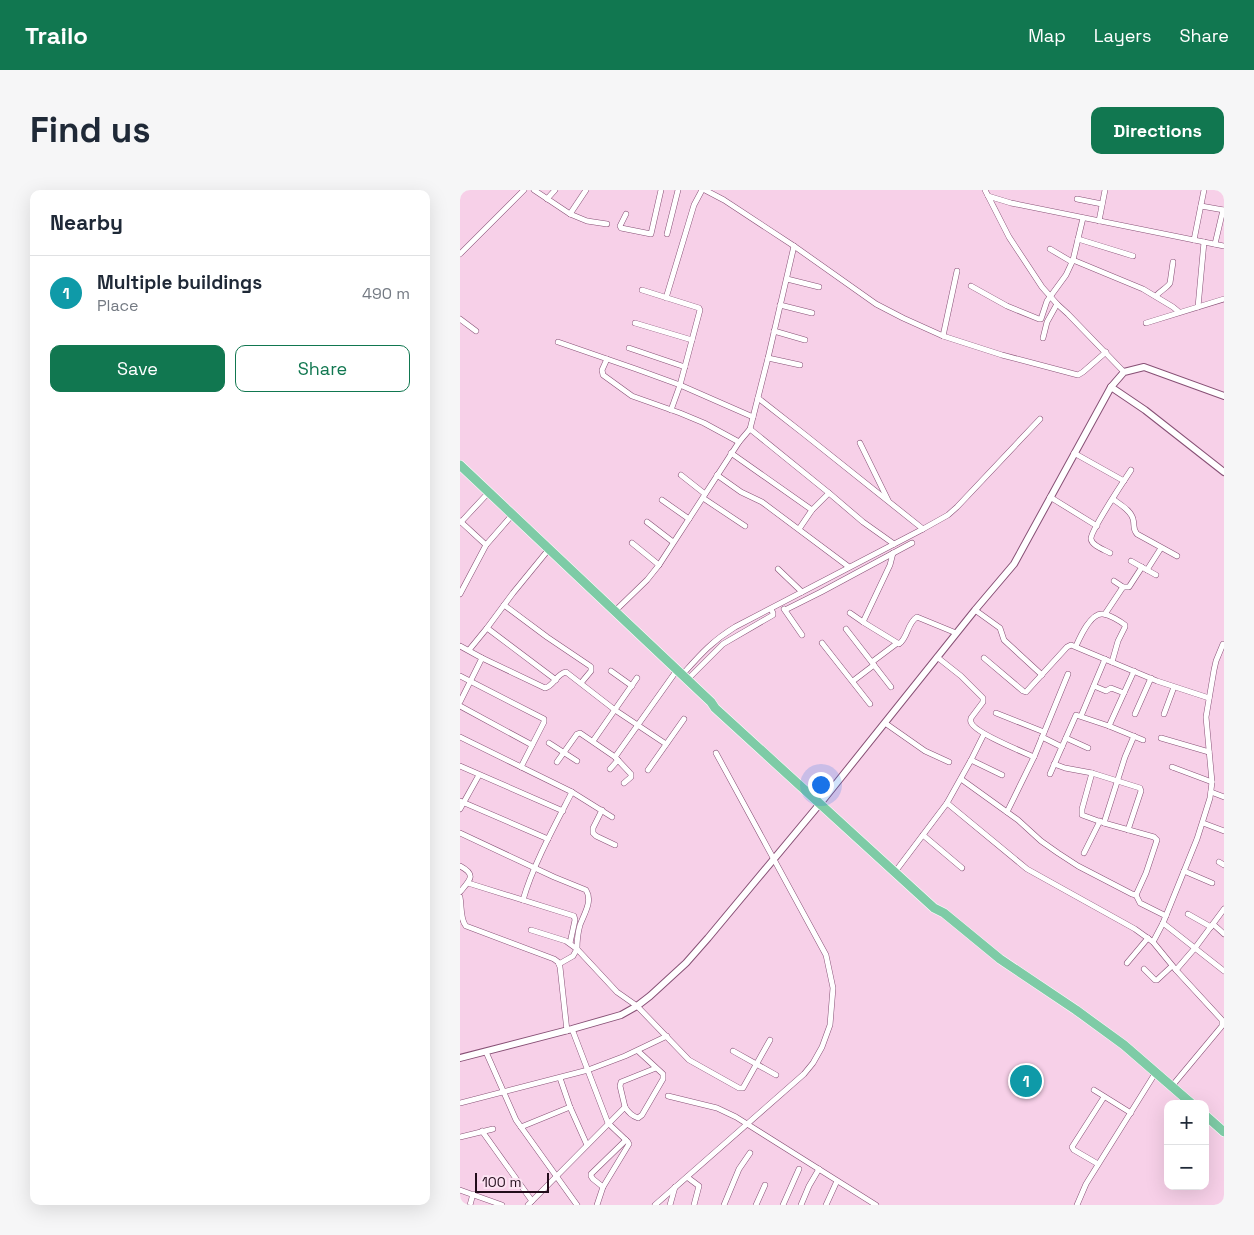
<!DOCTYPE html>
<meta charset="utf-8">
<style>
:root{--surface:#fff;--page:#f6f6f7;--text:#1f2937;--muted:#747a83;--line:#e0e1e3;--accent:#117750}
body{margin:0;font-family:"Space Grotesk",sans-serif;background:var(--page);color:var(--text)}
.controls{position:absolute;right:15px;bottom:15px;display:grid;overflow:hidden;border-radius:10px;box-shadow:0 5px 20px #0002}
.controls button{width:45px;height:45px;display:grid;place-items:center;padding:0;border:0;border-bottom:1px solid var(--line);background:var(--surface);color:var(--text);font:25px sans-serif}
.scale{position:absolute;left:15px;bottom:12px;width:74px;box-sizing:border-box;padding-left:5px;border:2px solid #220c1b;border-top:0;font-size:14px;line-height:18px;white-space:nowrap;color:#220c1b;-webkit-text-stroke:4px #fce2f2;paint-order:stroke}
.you{position:absolute;left:360px;top:594px;width:18px;height:18px;margin:-12px;border:4px solid #fff;border-radius:50%;background:#1a73e8;box-shadow:0 0 0 8px #1a73e833}
.badge{display:grid;place-items:center;width:32px;height:32px;border-radius:50%;background:var(--accent);color:#fff;font-size:16px;font-weight:700}
.pin{position:absolute;translate:-50% -50%;border:2px solid #fff;box-shadow:0 1px 5px #0006}
.list{margin:0;padding:0;list-style:none}
h2{display:flex;justify-content:space-between;align-items:center;height:65px;margin:0;padding:0 20px;font-size:21px}
h2 small{font-size:16px;font-weight:400;color:var(--muted)}
.list li{display:grid;grid-template-columns:32px 1fr auto;gap:15px;align-items:center;box-sizing:border-box;height:75px;padding:0 20px;border-top:1px solid var(--line)}
.list b{display:block;font-size:19px;white-space:nowrap}
.list p{margin:0;font-size:16px;white-space:nowrap;color:var(--muted)}
.list em{font-size:16px;font-style:normal;color:var(--muted)}
.actions{display:flex;gap:10px;padding:15px 20px}
.actions a{flex:1;padding:11px 0;border:1px solid var(--accent);border-radius:10px;text-align:center;font-size:18px;color:var(--accent)}
.actions .main{background:var(--accent);color:#fff}
.map{position:relative;flex:none;width:764px;height:1015px;overflow:hidden;border-radius:10px}
header{display:flex;align-items:center;gap:30px;box-sizing:border-box;height:70px;padding:0 25px;background:var(--accent);color:#fff}
header strong{font-size:24px}
nav{display:flex;gap:28px;margin-inline-start:auto;font-size:18px}
.intro{display:flex;align-items:center;justify-content:space-between;box-sizing:border-box;height:120px;padding:0 30px}
h1{margin:0;font-size:35px}
.button{padding:12px 22px;border-radius:10px;background:var(--accent);color:#fff;font-size:18px;font-weight:700}
main{display:flex;gap:30px;padding:0 30px}
aside{flex:1;background:var(--surface);border-radius:10px;box-shadow:0 5px 20px #0002}
.map>svg:first-child{display:block}
.lines{fill:none;stroke-linecap:round;stroke-linejoin:round}
.minor-casing{stroke:#875075;stroke-width:6}
.tertiary-casing{stroke:#875075;stroke-width:8}
.trunk-casing{stroke:#fff;stroke-width:10}
.minor{stroke:#fff;stroke-width:5}
.tertiary{stroke:#fff;stroke-width:6}
.trunk{stroke:#7ecba6;stroke-width:9}
</style>
<header>
<strong>Trailo</strong>
<nav><a>Map</a><a>Layers</a><a>Share</a></nav>
</header>
<div class="intro"><h1>Find us</h1><a class="button">Directions</a></div>
<main>
<aside>
<h2>Nearby<small></small></h2>
<ul class="list">
<li><span class="badge" style="background:#0f9aa8">1</span><div><b>Multiple buildings</b><p>Place</p></div><em>490 m</em></li>
</ul>
<div class="actions"><a class="main">Save</a><a>Share</a></div>
</aside>
<div class="map">
<svg width="764" height="1015" viewBox="0 0 764 1015">
<rect width="100%" height="100%" fill="#f7d0e8"/>
<g class="lines">
<defs>
<g id="minor">
<polyline points="74,0 110,24 127,31 147,34"/>
<polyline points="245,0 264,10 334,56 416,114 443,128 483,146 514,156 542,165 618,185 623,182 646,162"/>
<polyline points="525,0 549,47 582,97 597,114 608,124 664,182"/>
<polyline points="528,6 551,13 764,56"/>
<polyline points="87,9 95,0"/>
<polyline points="617,9 642,14"/>
<polyline points="741,16 764,20"/>
<polyline points="110,24 126,0"/>
<polyline points="166,24 160,36 161,38 191,44 201,0"/>
<polyline points="639,31 645,0"/>
<polyline points="207,44 218,0"/>
<polyline points="618,49 673,66"/>
<polyline points="734,50 744,0"/>
<polyline points="755,54 763,20"/>
<polyline points="590,59 612,72"/>
<polyline points="0,64 64,0"/>
<polyline points="613,70 683,99 713,117 719,122"/>
<polyline points="327,89 359,97"/>
<polyline points="511,96 547,116 579,129 581,129 587,111 606,85 613,70 623,28"/>
<polyline points="182,100 239,118 240,120 220,195 211,220"/>
<path d="M696,106C701,100 707,98 710,93L713,72"/>
<polyline points="206,108 234,15 242,0"/>
<polyline points="320,115 352,123"/>
<polyline points="738,117 744,52"/>
<polyline points="0,129 16,141"/>
<polyline points="175,133 232,150"/>
<polyline points="686,133 764,109"/>
<polyline points="314,141 345,150"/>
<polyline points="483,146 497,81"/>
<polyline points="583,148 587,132 597,114"/>
<polyline points="98,152 176,179 220,195 293,227"/>
<polyline points="169,158 225,177"/>
<polyline points="308,168 340,175"/>
<polyline points="147,169 142,180 143,185 172,206 220,223 244,233 279,252"/>
<polyline points="298,208 344,244 463,339"/>
<polyline points="290,239 369,303 403,332 434,354"/>
<polyline points="400,253 428,310"/>
<polyline points="271,263 352,320"/>
<polyline points="614,263 664,291"/>
<polyline points="221,285 245,304"/>
<polyline points="257,285 281,302 302,312 389,377"/>
<polyline points="590,307 637,336"/>
<polyline points="243,308 285,336"/>
<path d="M653,309C659,314 671,320 673,329C675,335 672,338 677,344L717,366"/>
<polyline points="202,310 229,329"/>
<polyline points="0,331 26,355"/>
<polyline points="1,332 29,302"/>
<polyline points="187,332 213,352"/>
<polyline points="339,339 352,320 369,303"/>
<polyline points="172,353 199,375"/>
<path d="M650,363C645,360 632,356 631,349C630,342 665,289 671,280"/>
<polyline points="671,371 696,385"/>
<polyline points="318,379 342,402"/>
<polyline points="687,380 701,358"/>
<polyline points="654,391 663,397 669,397 682,377"/>
<polyline points="0,404 26,355 53,324"/>
<polyline points="44,415 87,447 130,476 131,477 131,481 121,493"/>
<polyline points="324,419 342,445"/>
<polyline points="325,420 361,402 452,353"/>
<polyline points="515,420 540,438 544,450 582,485"/>
<polyline points="155,421 187,390 199,375 279,252 290,239 308,168 334,56"/>
<path d="M390,423L403,432L439,454C448,448 447,433 457,427L496,443"/>
<polyline points="645,424 663,397"/>
<polyline points="403,432 430,375 433,363"/>
<polyline points="27,438 96,490"/>
<polyline points="386,439 431,497"/>
<polyline points="362,453 410,514"/>
<path d="M0,456L22,468L85,498C94,496 96,484 106,482L155,520L206,554"/>
<path d="M616,456C620,447 631,422 643,424C650,425 660,431 665,435V437L658,451L652,472"/>
<polyline points="9,460 27,438 53,403 89,359"/>
<path d="M477,467L501,486L523,508V512L511,528C511,529 510,531 511,532C513,542 563,562 574,567"/>
<polyline points="524,468 563,501 566,502 607,457 611,455 697,491 749,508"/>
<polyline points="412,472 436,454"/>
<polyline points="151,481 172,496"/>
<path d="M222,485C240,465 252,451 275,437L463,339L488,325L497,317L580,229"/>
<polyline points="0,486 84,529 84,532 61,577"/>
<polyline points="227,490 263,454 313,425 313,423 311,419"/>
<polyline points="393,491 414,475"/>
<polyline points="634,496 646,501 651,498 664,503"/>
<polyline points="0,512 22,468"/>
<polyline points="0,516 72,555"/>
<polyline points="536,523 584,542"/>
<polyline points="675,524 691,488"/>
<polyline points="704,524 714,497"/>
<polyline points="621,526 645,469"/>
<polyline points="425,533 465,561 489,572"/>
<polyline points="649,536 674,481"/>
<polyline points="524,544 511,570 487,613 567,679 675,739 693,752 716,780 762,830 762,836 712,896"/>
<polyline points="0,547 112,602 152,627"/>
<polyline points="582,547 602,557"/>
<polyline points="606,548 628,558"/>
<polyline points="701,548 749,562"/>
<polyline points="133,551 177,488"/>
<polyline points="89,553 117,571"/>
<polyline points="155,567 217,480"/>
<polyline points="511,570 542,585"/>
<polyline points="97,572 117,544 120,543 155,567 170,583 171,584 171,587 164,593"/>
<polyline points="594,574 605,578 632,583 680,598 681,601 668,640"/>
<polyline points="0,576 103,621"/>
<polyline points="712,577 752,592"/>
<polyline points="150,579 158,570"/>
<polyline points="188,580 224,529"/>
<polyline points="590,584 616,525 649,536 683,550"/>
<polyline points="501,589 558,630 581,651 598,663 618,676 672,704 676,705 686,683 697,650 694,647 644,633 622,625 622,619 632,583"/>
<polyline points="751,602 764,607"/>
<polyline points="0,611 88,649"/>
<polyline points="0,619 19,585"/>
<polyline points="142,620 133,638 133,643 136,646 155,655"/>
<polyline points="547,622 574,567 608,484"/>
<polyline points="644,633 665,567 674,546"/>
<polyline points="743,633 764,641"/>
<path d="M0,643L94,687L126,700C133,711 124,724 120,735C118,742 117,751 117,759L157,802L177,816L229,870L279,898H283L310,850"/>
<polyline points="463,645 502,678"/>
<polyline points="624,663 640,631"/>
<polyline points="759,672 764,675"/>
<path d="M0,676C17,685 10,690 0,702"/>
<polyline points="438,678 487,613"/>
<polyline points="724,681 752,693"/>
<polyline points="8,693 114,726 115,730 110,753"/>
<polyline points="676,705 680,713 706,726"/>
<path d="M0,707C2,718 0,729 6,736L94,769L98,772L100,777L107,841"/>
<path d="M63,710C73,675 95,635 112,602"/>
<polyline points="728,724 751,737"/>
<polyline points="703,733 764,781"/>
<polyline points="753,734 764,744"/>
<polyline points="71,740 106,751 117,759 113,766 99,774"/>
<polyline points="693,752 703,733 737,649 750,608 752,592 746,527 754,480 756,471 763,454"/>
<polyline points="667,773 688,748"/>
<polyline points="684,779 695,790 697,790 712,776"/>
<polyline points="716,780 735,758 764,719"/>
<polyline points="112,839 148,933 168,952 169,954 143,997 137,1015"/>
<polyline points="273,861 316,885"/>
<polyline points="26,862 56,930 117,1015"/>
<polyline points="100,888 110,917 127,955"/>
<polyline points="634,900 671,923"/>
<polyline points="208,906 257,918 276,927 416,1015"/>
<polyline points="0,913 128,880 165,866 207,846"/>
<polyline points="165,917 160,896 161,892 196,878"/>
<polyline points="61,937 110,917"/>
<polyline points="22,941 72,1011"/>
<polyline points="0,947 33,939"/>
<polyline points="638,974 614,960 612,957 644,907"/>
<polyline points="227,987 239,996 234,1015"/>
<polyline points="143,997 133,989 131,986 131,984 166,950"/>
<polyline points="0,1000 42,1015"/>
<polyline points="10,1015 13,1004"/>
<path d="M68,1015L165,917C168,922 172,926 178,928L182,925L203,889V884L178,861"/>
<polyline points="195,1015 344,884 353,873 362,857 370,835 373,798 366,765 256,563"/>
<polyline points="210,1015 215,997"/>
<polyline points="264,1015 279,979 290,963"/>
<polyline points="296,1015 305,995"/>
<polyline points="323,1015 339,979"/>
<polyline points="341,1015 349,996 359,979"/>
<polyline points="366,1015 377,991"/>
<polyline points="617,1015 626,994 696,882"/>
</g>
<g id="tertiary">
<polyline points="651,197 685,220 764,282"/>
<polyline points="0,868 112,839 161,825 177,816 190,806 226,773 248,748 363,610 515,420 554,374 651,197 664,182 684,177 764,206"/>
</g>
<g id="trunk">
<polyline points="0,275 251,512 255,518 474,718 484,723 540,769 616,820 664,855 732,914"/>
<polyline points="745,925 764,942"/>
</g>
</defs>
<!-- minor casing -->
<use href="#minor" class="minor-casing"/>
<!-- tertiary casing -->
<use href="#tertiary" class="tertiary-casing"/>
<!-- trunk casing -->
<use href="#trunk" class="trunk-casing"/>
<!-- minor -->
<use href="#minor" class="minor"/>
<!-- tertiary -->
<use href="#tertiary" class="tertiary"/>
<!-- trunk -->
<use href="#trunk" class="trunk"/>
</g>
</svg>
<div class="controls">
<button>+</button>
<button>−</button>
</div>
<div class="scale">100 m</div>
<div class="you"></div>
<div class="pin badge" style="left:566px;top:891px;background:#0f9aa8">1</div>
</div>
</main>
